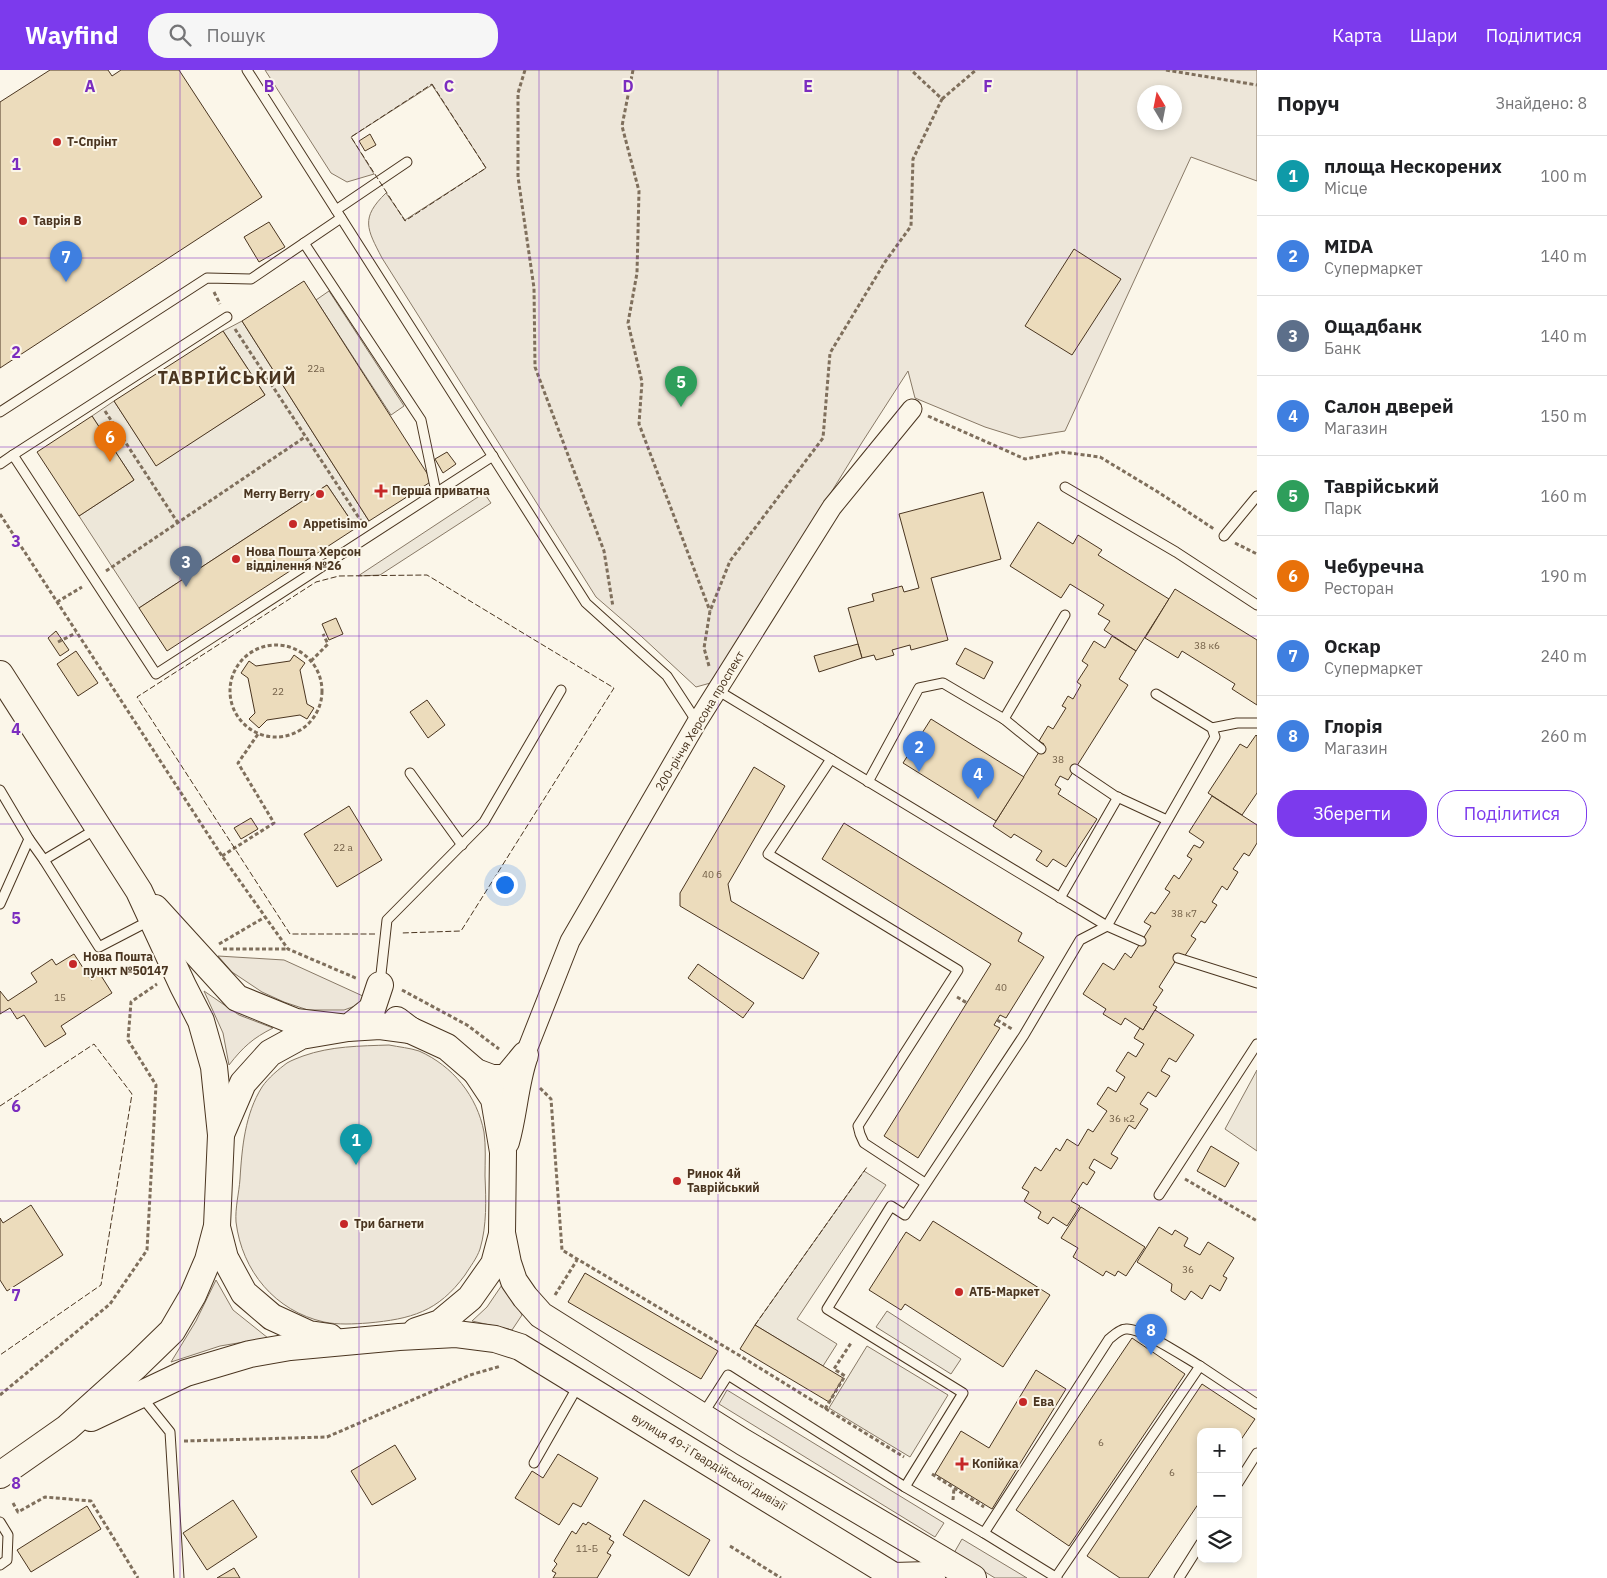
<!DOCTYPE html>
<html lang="uk">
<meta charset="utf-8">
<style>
:root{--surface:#fff;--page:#f6f6f6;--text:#202124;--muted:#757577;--line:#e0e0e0;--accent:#7c3aed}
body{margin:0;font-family:"IBM Plex Sans",sans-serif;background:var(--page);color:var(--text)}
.controls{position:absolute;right:15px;bottom:15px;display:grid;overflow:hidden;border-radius:10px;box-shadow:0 2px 8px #0003}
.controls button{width:45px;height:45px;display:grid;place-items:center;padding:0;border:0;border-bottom:1px solid var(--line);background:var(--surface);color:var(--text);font:25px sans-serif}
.compass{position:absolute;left:1137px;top:15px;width:45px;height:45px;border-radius:50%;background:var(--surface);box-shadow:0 2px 8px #0003;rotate:350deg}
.you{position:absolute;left:504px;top:814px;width:18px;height:18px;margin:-12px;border:4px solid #fff;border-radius:50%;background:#1a73e8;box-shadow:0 0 0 8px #1a73e833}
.badge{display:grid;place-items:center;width:32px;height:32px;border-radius:50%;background:var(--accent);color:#fff;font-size:16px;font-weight:700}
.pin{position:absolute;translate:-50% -41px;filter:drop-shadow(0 1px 2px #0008)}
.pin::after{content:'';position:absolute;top:26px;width:18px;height:15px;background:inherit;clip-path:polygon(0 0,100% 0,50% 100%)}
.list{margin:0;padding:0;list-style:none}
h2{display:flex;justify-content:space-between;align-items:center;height:65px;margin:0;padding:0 20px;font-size:21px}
h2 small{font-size:16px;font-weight:400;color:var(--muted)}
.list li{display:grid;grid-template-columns:32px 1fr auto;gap:15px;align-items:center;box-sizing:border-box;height:80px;padding:0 20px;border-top:1px solid var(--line)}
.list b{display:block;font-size:19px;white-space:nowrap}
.list p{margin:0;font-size:16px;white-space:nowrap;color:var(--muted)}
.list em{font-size:16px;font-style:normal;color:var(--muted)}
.actions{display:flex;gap:10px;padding:15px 20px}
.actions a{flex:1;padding:11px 0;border:1px solid var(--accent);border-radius:20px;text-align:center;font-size:18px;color:var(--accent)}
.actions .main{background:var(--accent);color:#fff}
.icon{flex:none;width:28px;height:28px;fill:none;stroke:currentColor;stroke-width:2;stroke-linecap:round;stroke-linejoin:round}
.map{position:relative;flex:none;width:1257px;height:1508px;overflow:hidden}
header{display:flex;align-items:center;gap:30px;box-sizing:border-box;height:70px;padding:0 25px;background:var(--accent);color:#fff}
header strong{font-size:24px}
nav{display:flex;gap:28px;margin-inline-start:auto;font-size:18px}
.search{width:350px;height:45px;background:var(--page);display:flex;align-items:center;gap:12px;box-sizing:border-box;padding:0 18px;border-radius:20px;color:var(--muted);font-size:19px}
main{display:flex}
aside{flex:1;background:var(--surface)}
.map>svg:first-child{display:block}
.green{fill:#ede6d9;stroke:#887966;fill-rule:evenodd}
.parking{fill:#ede7d9;stroke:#887966}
.building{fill:#ecdcbc;stroke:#4a3520}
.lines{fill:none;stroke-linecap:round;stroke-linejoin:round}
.lane-casing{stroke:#4a3520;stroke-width:11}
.street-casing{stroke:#4a3520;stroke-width:21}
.secondary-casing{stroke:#4a3520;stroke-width:28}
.path{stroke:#7f6f5c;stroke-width:3;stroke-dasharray:4 2.5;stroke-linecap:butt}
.lane{stroke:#fbf6e9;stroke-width:9}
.street{stroke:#fbf6e9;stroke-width:19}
.secondary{stroke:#fbf6e9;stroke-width:26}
.fence{stroke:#4a3520;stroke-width:1;stroke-dasharray:6 2.5;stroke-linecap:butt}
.grid{fill:none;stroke:#7b2cbf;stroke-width:1;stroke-opacity:0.55}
.poi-dot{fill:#c62828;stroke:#fbf6e9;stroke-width:2}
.labels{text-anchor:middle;stroke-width:4;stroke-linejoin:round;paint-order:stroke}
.number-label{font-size:10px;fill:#725f47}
.poi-label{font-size:12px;font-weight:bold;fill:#4a3520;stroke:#fbf6e9;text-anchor:start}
.street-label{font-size:12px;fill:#4a3520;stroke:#fbf6e9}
.district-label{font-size:18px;font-weight:bold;letter-spacing:1px;fill:#4a3520;stroke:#fbf6e9}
.grid-label{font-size:16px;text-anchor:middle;font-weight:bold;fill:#7b2cbf;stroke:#fbf6e9;stroke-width:4;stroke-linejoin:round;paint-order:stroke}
</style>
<header>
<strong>Wayfind</strong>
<div class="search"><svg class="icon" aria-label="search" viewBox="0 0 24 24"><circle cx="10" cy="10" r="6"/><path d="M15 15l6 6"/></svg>Пошук</div>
<nav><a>Карта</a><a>Шари</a><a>Поділитися</a></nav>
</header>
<main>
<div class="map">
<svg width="1257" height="1508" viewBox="0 0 1257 1508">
<rect width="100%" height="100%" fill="#fbf6e9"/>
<!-- green -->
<g class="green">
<path d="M265,0H1257V111L1191,87L1065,361L1020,368L985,357L915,328L908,301L861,374L714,612L696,617L641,566L596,527L382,188C367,159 360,148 386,123L405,150L486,98L432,15L351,67L374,104L347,112L331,103ZM1144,22H1174V52H1144Z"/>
<polygon points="218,886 284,890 365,927 358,935 344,940 308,940 284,932 262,922 232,902"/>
<path d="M204,921L239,945L273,958C253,968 243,977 229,995L223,963Z"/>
<path d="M389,975C399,977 410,978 419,981C453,996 477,1026 484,1062C486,1076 485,1092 485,1106C486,1130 487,1155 480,1179C477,1188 470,1197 465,1205C438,1242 411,1249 368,1253C354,1254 338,1255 324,1252C275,1241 242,1201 236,1152C235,1138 239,1123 240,1109C242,1077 245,1044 262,1017C268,1008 279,999 287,993C292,990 298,988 303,986C331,976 360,976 389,975Z"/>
<polygon points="216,1210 233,1240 268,1268 220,1276 171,1292 196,1251"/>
<polygon points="504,1212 522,1245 512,1260 472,1251 487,1237"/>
<polygon points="727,1320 944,1453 935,1467 719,1334"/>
<polygon points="962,1469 1027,1508 995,1508 954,1483"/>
</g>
<!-- parking -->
<g class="parking">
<polygon points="329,221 404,336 391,345 316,230"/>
<polygon points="242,251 369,451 356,458 327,415 139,538 79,446 134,410 92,346 114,331 156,395 265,325 223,261"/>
<polygon points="484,423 491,433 380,505 358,506"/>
<polygon points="1257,1000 1257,1081 1225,1059"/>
<polygon points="864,1101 886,1115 797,1249 837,1274 823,1296 755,1255"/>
<polygon points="887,1241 961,1289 951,1304 876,1257"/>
<polygon points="867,1276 948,1325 910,1387 829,1338"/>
</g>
<!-- building -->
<g class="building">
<polygon points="50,0 108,0 112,6 121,0 179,0 262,127 0,298 0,32"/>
<polygon points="370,64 376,75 365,81 359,71"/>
<polygon points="269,152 285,177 259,192 244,167"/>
<polygon points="1074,179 1121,209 1072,285 1025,256"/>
<polygon points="304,211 432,411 369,451 242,251"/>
<polygon points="223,261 265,325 156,396 114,331"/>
<polygon points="92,346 134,410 79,446 37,382"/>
<polygon points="447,382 456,394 443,403 435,389"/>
<polygon points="327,415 356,458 167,581 139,538"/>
<polygon points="983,422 1001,489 931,508 948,570 911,580 910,575 892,580 894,585 876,590 874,585 862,588 848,538 874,531 872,524 902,516 904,522 919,518 899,444"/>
<polygon points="1038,452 1073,474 1078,465 1102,480 1098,485 1169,529 1136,581 1104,560 1110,551 1098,544 1104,535 1070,514 1061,528 1010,496"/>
<polygon points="1175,519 1257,570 1257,635 1232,619 1235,614 1182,581 1178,588 1145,568"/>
<polygon points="336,548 343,564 329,570 322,554"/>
<polygon points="56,561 69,580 60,586 48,568"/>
<polygon points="1112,566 1136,581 1119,609 1128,615 1068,710 1060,706 1055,715 1061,719 1058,724 1097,749 1066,797 1053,789 1047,797 1036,790 1042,781 1014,764 1011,768 993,756 1044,674 1039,671 1048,656 1053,659 1066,638 1062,636 1068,626 1073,629 1081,615 1077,612 1088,595 1082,591 1094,571 1105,578"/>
<polygon points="858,574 862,588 819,602 814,586"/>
<polygon points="965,578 993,592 984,609 956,594"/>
<polygon points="76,581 98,613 78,626 57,594"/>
<polygon points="294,585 305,593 300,600 307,634 314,638 307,649 300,645 267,650 259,658 249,649 255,643 248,608 241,603 249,591 256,596 290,591"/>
<polygon points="427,630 445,655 428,668 410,642"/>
<polygon points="931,649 1024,707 996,751 903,693"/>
<polygon points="1256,665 1257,666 1257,723 1242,745 1208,723 1240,674 1247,678"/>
<polygon points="754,697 785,716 728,814 731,831 819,883 803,909 680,836 680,823"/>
<polygon points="1212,726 1257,755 1257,773 1249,786 1244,783 1233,799 1238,802 1227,820 1222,816 1212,832 1217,835 1205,853 1201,851 1191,866 1196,869 1184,887 1180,884 1159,917 1163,920 1153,935 1157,937 1143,960 1125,948 1121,955 1103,944 1106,939 1083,924 1103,893 1114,900 1125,883 1131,888 1151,856 1144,852 1151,842 1155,844 1170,822 1165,819 1174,805 1179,809 1192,789 1187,786 1194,775 1200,778 1204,772 1189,762"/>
<polygon points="349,736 382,790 337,817 304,764"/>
<polygon points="251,748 258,759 241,769 234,758"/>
<polygon points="844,753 1022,863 1018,871 1044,887 1006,948 1000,945 994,955 1000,958 918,1088 884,1066 991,894 822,789"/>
<polygon points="74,884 91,910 100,904 112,923 61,956 66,964 45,977 24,945 17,949 10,938 0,944 0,921 8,931 37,912 31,903 52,889 56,895"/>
<polygon points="698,894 754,933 743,948 688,908"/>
<polygon points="1155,940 1194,965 1176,992 1169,988 1161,1001 1170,1006 1156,1027 1148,1022 1140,1034 1148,1039 1135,1059 1129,1055 1111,1084 1118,1088 1111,1099 1094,1089 1089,1098 1095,1102 1087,1115 1083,1112 1071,1131 1080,1136 1067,1156 1053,1147 1048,1154 1038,1148 1041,1142 1024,1131 1029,1122 1022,1118 1035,1097 1041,1101 1056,1078 1060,1081 1067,1069 1078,1076 1088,1059 1093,1062 1107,1041 1097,1034 1108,1017 1116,1022 1125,1007 1116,1001 1128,982 1136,987 1144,974 1134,968 1140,958 1143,960"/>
<polygon points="1211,1076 1239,1093 1225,1117 1197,1101"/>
<polygon points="31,1135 63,1185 7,1221 0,1210 0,1148 3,1153"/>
<polygon points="1081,1137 1145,1177 1126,1206 1118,1201 1115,1206 1106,1201 1103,1206 1073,1187 1078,1178 1061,1168"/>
<polygon points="933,1151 1050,1225 1003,1297 905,1234 901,1240 869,1220 906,1162 920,1171"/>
<polygon points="1159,1157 1172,1165 1175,1160 1188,1168 1184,1176 1200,1185 1208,1172 1234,1188 1223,1206 1227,1208 1220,1221 1210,1215 1202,1229 1191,1221 1185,1230 1171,1221 1172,1214 1137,1192"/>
<polygon points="585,1203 718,1281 701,1309 568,1232"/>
<polygon points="755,1255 843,1308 829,1332 740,1279"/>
<polygon points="1132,1268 1185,1304 1069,1476 1016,1440"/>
<polygon points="1036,1300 1066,1319 992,1439 935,1404 961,1361 989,1378"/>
<polygon points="1202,1314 1255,1349 1238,1374 1238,1362 1201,1362 1201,1430 1148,1508 1120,1508 1087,1486"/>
<polygon points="395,1375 416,1409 372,1435 351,1401"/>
<polygon points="558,1384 598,1408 581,1437 573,1433 559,1455 515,1428 532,1401 543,1408"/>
<polygon points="233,1430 257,1467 207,1500 183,1463"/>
<polygon points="644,1430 710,1470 689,1506 623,1465"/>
<polygon points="87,1436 101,1459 31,1502 17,1480"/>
<polygon points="588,1452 611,1466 609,1469 614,1472 607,1483 611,1485 597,1508 553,1508 556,1503 552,1501 557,1494 554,1491 572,1461 576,1464 583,1453 586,1455"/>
<polygon points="234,1498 240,1508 217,1508"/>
</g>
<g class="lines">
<defs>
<g id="lane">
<polyline points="247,0 586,533 667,606 697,652"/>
<polyline points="336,140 407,92"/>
<polyline points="304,173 421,350 436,422"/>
<polyline points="0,342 207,208 251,209 341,148"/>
<polyline points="13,385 227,247"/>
<polyline points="0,394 13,385 156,604 493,386"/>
<polyline points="1065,417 1176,482 1257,535"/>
<polyline points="1224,466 1257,426"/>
<polyline points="717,620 1107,856 1141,871"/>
<polyline points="1004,649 1041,679"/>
<polyline points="1212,658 1237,653 1257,653"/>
<polyline points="831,689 768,784 958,900 858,1056 860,1064 864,1073 925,1113"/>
<polyline points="1075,699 1115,726 1167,750"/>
<polyline points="410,703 462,775"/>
<polyline points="868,712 919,618 943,613 1004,649 1065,545"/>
<polyline points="0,720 29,769 44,790"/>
<polyline points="96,759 44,790 99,877 149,851"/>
<polyline points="1060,828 1118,727"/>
<polyline points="0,834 29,769"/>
<polyline points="1178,888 1257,913"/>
<polyline points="380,913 387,850 484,752 561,620"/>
<polyline points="1159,1125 1257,974"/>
<polyline points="141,1326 170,1362 179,1508"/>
<polyline points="703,1344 728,1305 905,1417 984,1463 1057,1508"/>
<polyline points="534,1393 578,1316"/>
<polyline points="1238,1413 1257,1383"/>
<polyline points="905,1417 963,1323 827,1239 891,1136 905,1145 1024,965 1080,870 1107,856 1215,667 1212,658 1156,624"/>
<polyline points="0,1452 8,1465 7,1490 0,1495"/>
<path d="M984,1463L1109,1269C1114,1265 1120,1259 1126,1259C1140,1257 1186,1288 1200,1296"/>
<polyline points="1056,1507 1200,1296 1257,1334"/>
<polyline points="1179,1508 1201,1473"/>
</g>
<polyline id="street" points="525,985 570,871 697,652 832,437 912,339"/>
<g id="secondary">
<polyline points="0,604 139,821 183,916 201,951 214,997 221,1065 217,1156 208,1190 193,1225 172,1261 137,1295 67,1358 0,1405"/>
<polyline points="155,838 237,928 296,952 348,958 372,939 380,915"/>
<polyline points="397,950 410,960 447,977 476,1002 492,1008 506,1008 525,985"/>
<polyline points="476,1002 494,1029 503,1082 502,1163 508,1193 514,1211 525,1227 541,1245 743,1372 973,1508"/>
<polyline points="222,1062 243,1013 270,983 301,966 348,958 380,956 410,960"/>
<path d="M506,1072C514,1044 515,1015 524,988"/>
<polyline points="217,1157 225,1188 244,1223 272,1247 309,1264 330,1267"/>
<polyline points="416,1261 440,1253 470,1228 494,1194 502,1164"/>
<polyline points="91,1348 186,1303 250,1284 290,1277 399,1267 456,1264 495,1269 520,1277 897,1508"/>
<polyline points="894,1506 928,1505 932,1508"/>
</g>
</defs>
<!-- lane casing -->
<use href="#lane" class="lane-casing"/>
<!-- street casing -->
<use href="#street" class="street-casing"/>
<!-- secondary casing -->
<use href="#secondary" class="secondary-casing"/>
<!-- path -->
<g class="path">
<polyline points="525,0 518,23 518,107 534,218 535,297 604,481 613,537"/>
<polyline points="633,0 622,56 639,121 637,203 628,253 642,312 639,354 710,541"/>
<polyline points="1166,0 1257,15"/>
<polyline points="942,29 976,0"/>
<polyline points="214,222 220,234"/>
<polyline points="235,259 363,454"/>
<polyline points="105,341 178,453"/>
<polyline points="928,346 1025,389 1062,382 1100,387 1158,422 1214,459"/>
<polyline points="0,444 222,786 288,879 358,909"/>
<polyline points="1235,473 1257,484"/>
<polyline points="106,501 305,367"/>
<polyline points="57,532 82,517"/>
<polyline points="58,572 76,563"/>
<circle cx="276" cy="621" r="46"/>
<polyline points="311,591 328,574 323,564"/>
<polyline points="709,596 704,578 710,541 730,491 823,368 830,283 885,192 911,156 913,89 942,29 911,0"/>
<polyline points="222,786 274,753 238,693 258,664"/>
<polyline points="219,874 265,847"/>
<polyline points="223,879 288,879"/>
<polyline points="402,920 467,955 499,979"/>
<polyline points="957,927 967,933"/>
<polyline points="997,950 1012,959"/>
<polyline points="540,1018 551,1029 562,1180 737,1284 904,1387"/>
<polyline points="1185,1109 1257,1151"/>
<polyline points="555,1225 577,1190"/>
<polyline points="0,1325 110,1234 147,1180 156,1015 128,970 131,932 157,914"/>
<polyline points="825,1339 845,1306 834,1299 851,1273"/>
<polyline points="184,1371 327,1367 470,1305 501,1296"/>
<polyline points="932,1404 984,1437"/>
<polyline points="953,1430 954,1418"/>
<polyline points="13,1433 18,1442 45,1427 91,1431 138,1508"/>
<polyline points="730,1476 781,1508"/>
</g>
<!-- lane -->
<use href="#lane" class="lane"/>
<!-- street -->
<use href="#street" class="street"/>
<!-- secondary -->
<use href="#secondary" class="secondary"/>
<!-- fence -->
<g class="fence">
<polygon points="432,14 486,98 405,151 351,67"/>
<polyline points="375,864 290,864 137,627 316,512 339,506 427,505 614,618 461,861 401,863"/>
<polyline points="0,1036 94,974 132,1024 101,1215 0,1285"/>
<polyline points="755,1255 867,1097"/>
</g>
</g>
<!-- grid -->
<path class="grid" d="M180,0V1508M359,0V1508M539,0V1508M718,0V1508M898,0V1508M1077,0V1508M0,188H1257M0,377H1257M0,566H1257M0,754H1257M0,942H1257M0,1131H1257M0,1320H1257"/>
<!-- markers -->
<g class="poi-dot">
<circle cx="57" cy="72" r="5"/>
<circle cx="23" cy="151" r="5"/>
<path d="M378.5 413.5h5v5h5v5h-5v5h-5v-5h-5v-5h5z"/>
<circle cx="320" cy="424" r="5"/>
<circle cx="293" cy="454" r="5"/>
<circle cx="236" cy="489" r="5"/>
<circle cx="73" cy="894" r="5"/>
<circle cx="677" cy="1111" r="5"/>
<circle cx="344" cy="1154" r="5"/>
<circle cx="959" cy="1222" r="5"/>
<circle cx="1023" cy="1332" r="5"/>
<path d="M959.5 1386.5h5v5h5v5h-5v5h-5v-5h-5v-5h5z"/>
</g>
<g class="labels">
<!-- number labels -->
<g class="number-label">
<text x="316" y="302">22а</text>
<text x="1207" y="579">38 к6</text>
<text x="278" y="625">22</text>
<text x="1058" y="693">38</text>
<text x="343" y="781">22 а</text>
<text x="712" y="808">40 б</text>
<text x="1184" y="847">38 к7</text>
<text x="1001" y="921">40</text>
<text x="60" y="931">15</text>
<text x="1122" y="1052">36 к2</text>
<text x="1188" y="1203">36</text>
<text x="1101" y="1376">6</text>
<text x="1172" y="1406">6</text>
<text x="587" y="1482">11-Б</text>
</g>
<!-- poi labels -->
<g class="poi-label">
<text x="67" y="76">Т-Спрінт</text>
<text x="33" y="155">Таврія В</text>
<text x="392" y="425">Перша приватна</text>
<text x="310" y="428" text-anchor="end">Merry Berry</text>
<text x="303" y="458">Appetisimo</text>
<text x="246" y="486">Нова Пошта Херсон<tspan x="246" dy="14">відділення №26</tspan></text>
<text x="83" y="891">Нова Пошта<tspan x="83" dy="14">пункт №50147</tspan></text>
<text x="687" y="1108">Ринок 4й<tspan x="687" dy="14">Таврійський</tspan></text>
<text x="354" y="1158">Три багнети</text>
<text x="969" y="1226">АТБ-Маркет</text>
<text x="1033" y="1336">Ева</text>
<text x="972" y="1398">Копійка</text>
</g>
<!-- street labels -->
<g class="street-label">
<text transform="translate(700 651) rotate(-59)" y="4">200-річчя Херсона проспект</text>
<text transform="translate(709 1392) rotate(31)" y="4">вулиця 49-ї Гвардійської дивізії</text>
</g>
<!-- district labels -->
<g class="district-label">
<text x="227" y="314">ТАВРІЙСЬКИЙ</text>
</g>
</g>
<g class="grid-label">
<text x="90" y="22">A</text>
<text x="269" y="22">B</text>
<text x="449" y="22">C</text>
<text x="628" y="22">D</text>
<text x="808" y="22">E</text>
<text x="988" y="22">F</text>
<text x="16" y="100">1</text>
<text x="16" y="288">2</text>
<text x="16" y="477">3</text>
<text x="16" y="665">4</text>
<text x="16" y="854">5</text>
<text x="16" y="1042">6</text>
<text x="16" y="1231">7</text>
<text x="16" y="1419">8</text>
</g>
</svg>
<div class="controls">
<button>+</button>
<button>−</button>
<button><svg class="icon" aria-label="layers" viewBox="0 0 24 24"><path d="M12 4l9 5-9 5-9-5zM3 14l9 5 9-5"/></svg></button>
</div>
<svg class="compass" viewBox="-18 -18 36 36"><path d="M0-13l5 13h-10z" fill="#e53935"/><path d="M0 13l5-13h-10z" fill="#757577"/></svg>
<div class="you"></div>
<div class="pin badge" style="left:356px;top:1095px;background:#0f9aa8">1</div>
<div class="pin badge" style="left:919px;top:702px;background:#3f7fe0">2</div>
<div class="pin badge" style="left:186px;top:517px;background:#5c6f8a">3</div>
<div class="pin badge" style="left:978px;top:729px;background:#3f7fe0">4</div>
<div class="pin badge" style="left:681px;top:337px;background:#2e9e5b">5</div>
<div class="pin badge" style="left:110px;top:392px;background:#e8710a">6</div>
<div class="pin badge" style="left:66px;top:212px;background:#3f7fe0">7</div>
<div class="pin badge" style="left:1151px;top:1285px;background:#3f7fe0">8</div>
</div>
<aside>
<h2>Поруч<small>Знайдено: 8</small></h2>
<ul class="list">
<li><span class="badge" style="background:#0f9aa8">1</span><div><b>площа Нескорених</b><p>Місце</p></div><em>100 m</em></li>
<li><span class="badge" style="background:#3f7fe0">2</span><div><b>MIDA</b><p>Супермаркет</p></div><em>140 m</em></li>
<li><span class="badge" style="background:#5c6f8a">3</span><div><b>Ощадбанк</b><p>Банк</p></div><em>140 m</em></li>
<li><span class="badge" style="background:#3f7fe0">4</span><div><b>Салон дверей</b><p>Магазин</p></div><em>150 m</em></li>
<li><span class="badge" style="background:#2e9e5b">5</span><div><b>Таврійський</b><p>Парк</p></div><em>160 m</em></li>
<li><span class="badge" style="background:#e8710a">6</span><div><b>Чебуречна</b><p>Ресторан</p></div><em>190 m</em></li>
<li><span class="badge" style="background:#3f7fe0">7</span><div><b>Оскар</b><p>Супермаркет</p></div><em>240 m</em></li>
<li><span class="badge" style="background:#3f7fe0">8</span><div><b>Глорія</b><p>Магазин</p></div><em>260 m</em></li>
</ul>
<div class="actions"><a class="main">Зберегти</a><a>Поділитися</a></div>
</aside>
</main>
